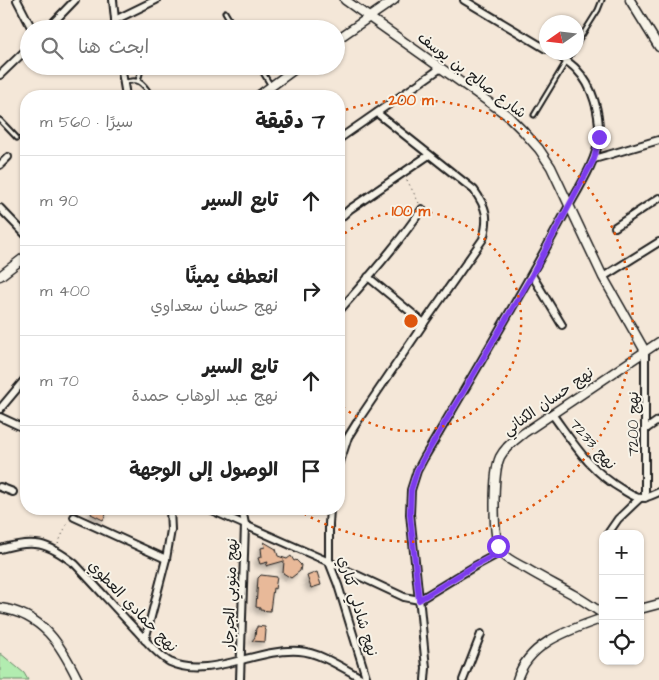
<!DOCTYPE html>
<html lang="ar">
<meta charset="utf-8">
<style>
:root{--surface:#fff;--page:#f2f2f2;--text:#222;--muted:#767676;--line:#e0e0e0}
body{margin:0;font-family:"Architects Daughter","Playpen Sans Arabic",sans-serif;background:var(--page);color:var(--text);direction:rtl}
.controls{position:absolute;right:15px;bottom:15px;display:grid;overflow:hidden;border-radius:10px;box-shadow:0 1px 4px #0004}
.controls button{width:45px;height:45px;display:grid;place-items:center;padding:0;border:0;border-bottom:1px solid var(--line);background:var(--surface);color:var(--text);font:25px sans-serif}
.compass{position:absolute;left:539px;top:15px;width:45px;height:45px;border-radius:50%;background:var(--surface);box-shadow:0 1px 4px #0004;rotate:256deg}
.stop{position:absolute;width:15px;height:15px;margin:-11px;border:4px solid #7c3aed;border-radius:50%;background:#fff}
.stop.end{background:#7c3aed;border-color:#fff;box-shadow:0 1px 5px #0008}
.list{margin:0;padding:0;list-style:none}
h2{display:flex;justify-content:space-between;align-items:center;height:65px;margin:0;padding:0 20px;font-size:21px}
h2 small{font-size:16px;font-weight:400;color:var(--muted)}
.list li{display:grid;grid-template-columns:32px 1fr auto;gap:15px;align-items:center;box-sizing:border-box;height:90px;padding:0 20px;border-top:1px solid var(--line)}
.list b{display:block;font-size:19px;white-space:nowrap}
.list p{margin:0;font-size:16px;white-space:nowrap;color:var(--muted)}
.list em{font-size:16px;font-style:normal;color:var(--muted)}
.icon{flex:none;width:28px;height:28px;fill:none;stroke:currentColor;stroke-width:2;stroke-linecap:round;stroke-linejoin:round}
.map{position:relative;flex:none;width:659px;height:680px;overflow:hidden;direction:ltr}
.search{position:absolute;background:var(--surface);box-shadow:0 1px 4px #0004;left:20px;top:20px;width:325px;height:55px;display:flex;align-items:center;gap:12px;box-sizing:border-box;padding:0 18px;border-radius:28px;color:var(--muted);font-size:19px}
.panel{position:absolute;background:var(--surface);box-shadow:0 1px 4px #0004;left:20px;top:90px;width:325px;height:425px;border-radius:20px;direction:rtl}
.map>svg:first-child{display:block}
.green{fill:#b2ecb0;stroke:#678466}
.building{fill:#e8b999;stroke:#1c1c1c;filter:url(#shadow)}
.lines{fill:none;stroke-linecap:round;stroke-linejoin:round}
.service-casing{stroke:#1c1c1c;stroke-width:7}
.minor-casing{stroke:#1c1c1c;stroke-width:10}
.tertiary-casing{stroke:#1c1c1c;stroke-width:11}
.path{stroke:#1c1c1c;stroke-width:1;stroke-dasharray:1 4;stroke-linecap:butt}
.service{stroke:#f7f3e8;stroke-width:3}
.minor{stroke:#f7f3e8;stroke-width:6}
.tertiary{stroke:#f7f3e8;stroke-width:8}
.route{stroke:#7c3aed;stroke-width:6}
.ring{fill:none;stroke:#de560d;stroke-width:2.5;stroke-dasharray:2.5 5}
.labels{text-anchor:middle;stroke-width:4;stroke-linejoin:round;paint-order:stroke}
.street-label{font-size:15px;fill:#1c1c1c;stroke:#f7f3e8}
.centre{fill:#de560d;stroke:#f7f3e8;stroke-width:2.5}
.ring-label{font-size:15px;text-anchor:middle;font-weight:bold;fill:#de560d;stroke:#f7f3e8;stroke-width:4;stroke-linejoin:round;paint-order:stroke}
</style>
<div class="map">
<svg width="659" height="680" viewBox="0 0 659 680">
<defs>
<filter id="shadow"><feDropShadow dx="-3.5" dy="3.5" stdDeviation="2.5" flood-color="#0004"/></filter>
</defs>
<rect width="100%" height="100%" fill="#f4e7d8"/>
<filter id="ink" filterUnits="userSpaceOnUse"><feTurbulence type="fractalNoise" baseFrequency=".02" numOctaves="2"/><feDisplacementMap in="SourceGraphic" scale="10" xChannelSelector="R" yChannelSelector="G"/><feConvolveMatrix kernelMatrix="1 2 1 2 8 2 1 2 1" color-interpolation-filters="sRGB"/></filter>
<g filter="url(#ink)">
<!-- green -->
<polygon class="green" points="0,653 24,673 28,680 0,680"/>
<!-- building -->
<g class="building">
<polygon points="93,509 109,509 103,520 91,514"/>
<polygon points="264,542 276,549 278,556 287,559 291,556 294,561 296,560 301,565 300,571 291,578 283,573 284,561 266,566 268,562 260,564 258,558 262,557 261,548 265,547"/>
<polygon points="317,572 321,585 311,588 307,576"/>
<polygon points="261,575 277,577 275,589 273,588 270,611 260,610 260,608 256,607 258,578"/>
<polygon points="257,626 265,627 265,629 266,630 265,642 252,641 255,637 256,628 257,628"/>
</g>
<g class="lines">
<defs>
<g id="service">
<polyline points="225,12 235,29"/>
<polyline points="576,45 598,10 602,0"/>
<polyline points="259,66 271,86"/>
<polyline points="138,81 142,66"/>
<path d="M124,83C138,77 143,83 150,94"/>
<polyline points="534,115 572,52"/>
<polyline points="0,120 17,138"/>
</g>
<g id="minor">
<polyline points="17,0 32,29"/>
<polyline points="113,0 116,29"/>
<polyline points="464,0 546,49"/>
<polyline points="115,20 156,0"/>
<polyline points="47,29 75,0"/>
<polyline points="121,66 126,96"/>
<polyline points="0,75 29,47"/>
<polyline points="339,139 441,68"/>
<polyline points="594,159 659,140"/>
<polyline points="0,165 8,157"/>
<polyline points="0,208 26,235"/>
<polyline points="339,219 350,209 429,155"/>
<polyline points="615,227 659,198"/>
<polyline points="532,275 562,325"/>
<polyline points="368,277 424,323"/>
<polyline points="603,277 659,242"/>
<path d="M339,311C368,278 397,245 422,209"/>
<polyline points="0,409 26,378"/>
<path d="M552,414C574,444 590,471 623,490C628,493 635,498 641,498C647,498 654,494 659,492"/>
<polyline points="0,417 26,429"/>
<polyline points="646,429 659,420"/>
<path d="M339,465L348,437L361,416L424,323L483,239C489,218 487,208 474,190L377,113"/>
<polyline points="0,487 13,492"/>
<polyline points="645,498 645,351"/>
<polyline points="209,509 329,562 404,597 419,600 475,566 501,552"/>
<polyline points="330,509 329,524 329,562 338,585 367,680"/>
<polyline points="74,517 166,559"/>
<polyline points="609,532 618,519 640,498"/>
<path d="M0,549C34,539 47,542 75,564C96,586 116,609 137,631C145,640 160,657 170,662C209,680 256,648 299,651C320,652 346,670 365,680"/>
<polyline points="145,640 166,559 171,530 170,509"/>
<polyline points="240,680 245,524 242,509"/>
<path d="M425,680L426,668L420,606L419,600L410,514L411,490L417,471L424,458C472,377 520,297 564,215C575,194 598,160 599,136C600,114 593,86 577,70C570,62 561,58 553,52"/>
<polyline points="463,680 481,634"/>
</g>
<g id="tertiary">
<polyline points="345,0 507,115 523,131 539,149 551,167 603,277 645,351"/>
<polyline points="630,0 659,47"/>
<polyline points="336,40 394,0"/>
<polyline points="258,96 299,66"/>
<polyline points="0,276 26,256"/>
<path d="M0,608C43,614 61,645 78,680"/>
<polyline points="640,609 659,604"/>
<path d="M603,614C593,607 584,601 574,595C558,586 542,578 527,569C518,564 507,560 501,552C492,539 493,472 500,457C505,447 515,440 524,433L659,342"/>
<path d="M517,680C528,642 570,630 603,618"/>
</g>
</defs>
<!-- service casing -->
<use href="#service" class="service-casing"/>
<!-- minor casing -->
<use href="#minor" class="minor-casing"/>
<!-- tertiary casing -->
<use href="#tertiary" class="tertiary-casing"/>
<!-- path -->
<g class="path">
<polyline points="407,180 419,203"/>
<polyline points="58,544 68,521"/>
</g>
<!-- service -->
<use href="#service" class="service"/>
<!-- minor -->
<use href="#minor" class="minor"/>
<!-- tertiary -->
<use href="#tertiary" class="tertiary"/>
</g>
</g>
<g class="lines" filter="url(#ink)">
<!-- route -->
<polyline class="route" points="498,546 501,552 474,566 419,600 410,514 411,490 417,471 424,458 532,275 594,159 599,137"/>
</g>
<!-- distance rings -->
<g class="ring">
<path d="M339 238A110 110 0 1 1 339 404"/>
<path d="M339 112A221 221 0 1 1 296 509"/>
</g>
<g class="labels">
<!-- street labels -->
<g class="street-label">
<text transform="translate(472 75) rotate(37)" y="5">شارع صالح بن يوسف</text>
<text transform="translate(548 401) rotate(-35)" y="5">نهج حسان الكناني</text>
<text transform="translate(633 424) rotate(-90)" y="5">نهج 7200</text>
<text transform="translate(593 444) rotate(49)" y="5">نهج 7233</text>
<text transform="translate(230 594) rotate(-88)" y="5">نهج منوبي الجرجار</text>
<text transform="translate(133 606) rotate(46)" y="5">نهج حمادي العطوي</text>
<text transform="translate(358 606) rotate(73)" y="5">نهج شادلي كتاري</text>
</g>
</g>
<circle cx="411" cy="321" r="8" class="centre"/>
<g class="ring-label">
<text x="411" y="105">200 m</text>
<text x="411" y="216">100 m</text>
</g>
</svg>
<div class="controls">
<button>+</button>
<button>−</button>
<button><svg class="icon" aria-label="locate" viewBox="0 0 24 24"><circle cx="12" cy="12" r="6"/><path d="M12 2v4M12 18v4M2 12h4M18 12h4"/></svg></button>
</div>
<svg class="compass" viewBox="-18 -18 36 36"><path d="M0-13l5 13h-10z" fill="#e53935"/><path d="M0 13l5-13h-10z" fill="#767676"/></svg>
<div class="stop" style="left:498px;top:546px"></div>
<div class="stop end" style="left:599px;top:137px"></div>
<div class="search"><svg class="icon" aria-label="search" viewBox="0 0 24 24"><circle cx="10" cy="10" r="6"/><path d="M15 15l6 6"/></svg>ابحث هنا</div>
<section class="panel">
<h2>7 دقيقة<small>سيرًا · 560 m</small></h2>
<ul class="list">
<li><svg class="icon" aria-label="ahead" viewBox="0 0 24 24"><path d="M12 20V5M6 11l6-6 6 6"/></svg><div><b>تابع السير</b></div><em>90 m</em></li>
<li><svg class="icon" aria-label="right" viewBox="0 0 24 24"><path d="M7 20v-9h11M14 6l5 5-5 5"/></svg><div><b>انعطف يمينًا</b><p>نهج حسان سعداوي</p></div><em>400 m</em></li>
<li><svg class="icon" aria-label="ahead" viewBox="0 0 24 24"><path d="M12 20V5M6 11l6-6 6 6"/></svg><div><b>تابع السير</b><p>نهج عبد الوهاب حمدة</p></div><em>70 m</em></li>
<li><svg class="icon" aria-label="arrive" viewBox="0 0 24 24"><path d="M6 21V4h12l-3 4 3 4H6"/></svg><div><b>الوصول إلى الوجهة</b></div></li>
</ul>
</section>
</div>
